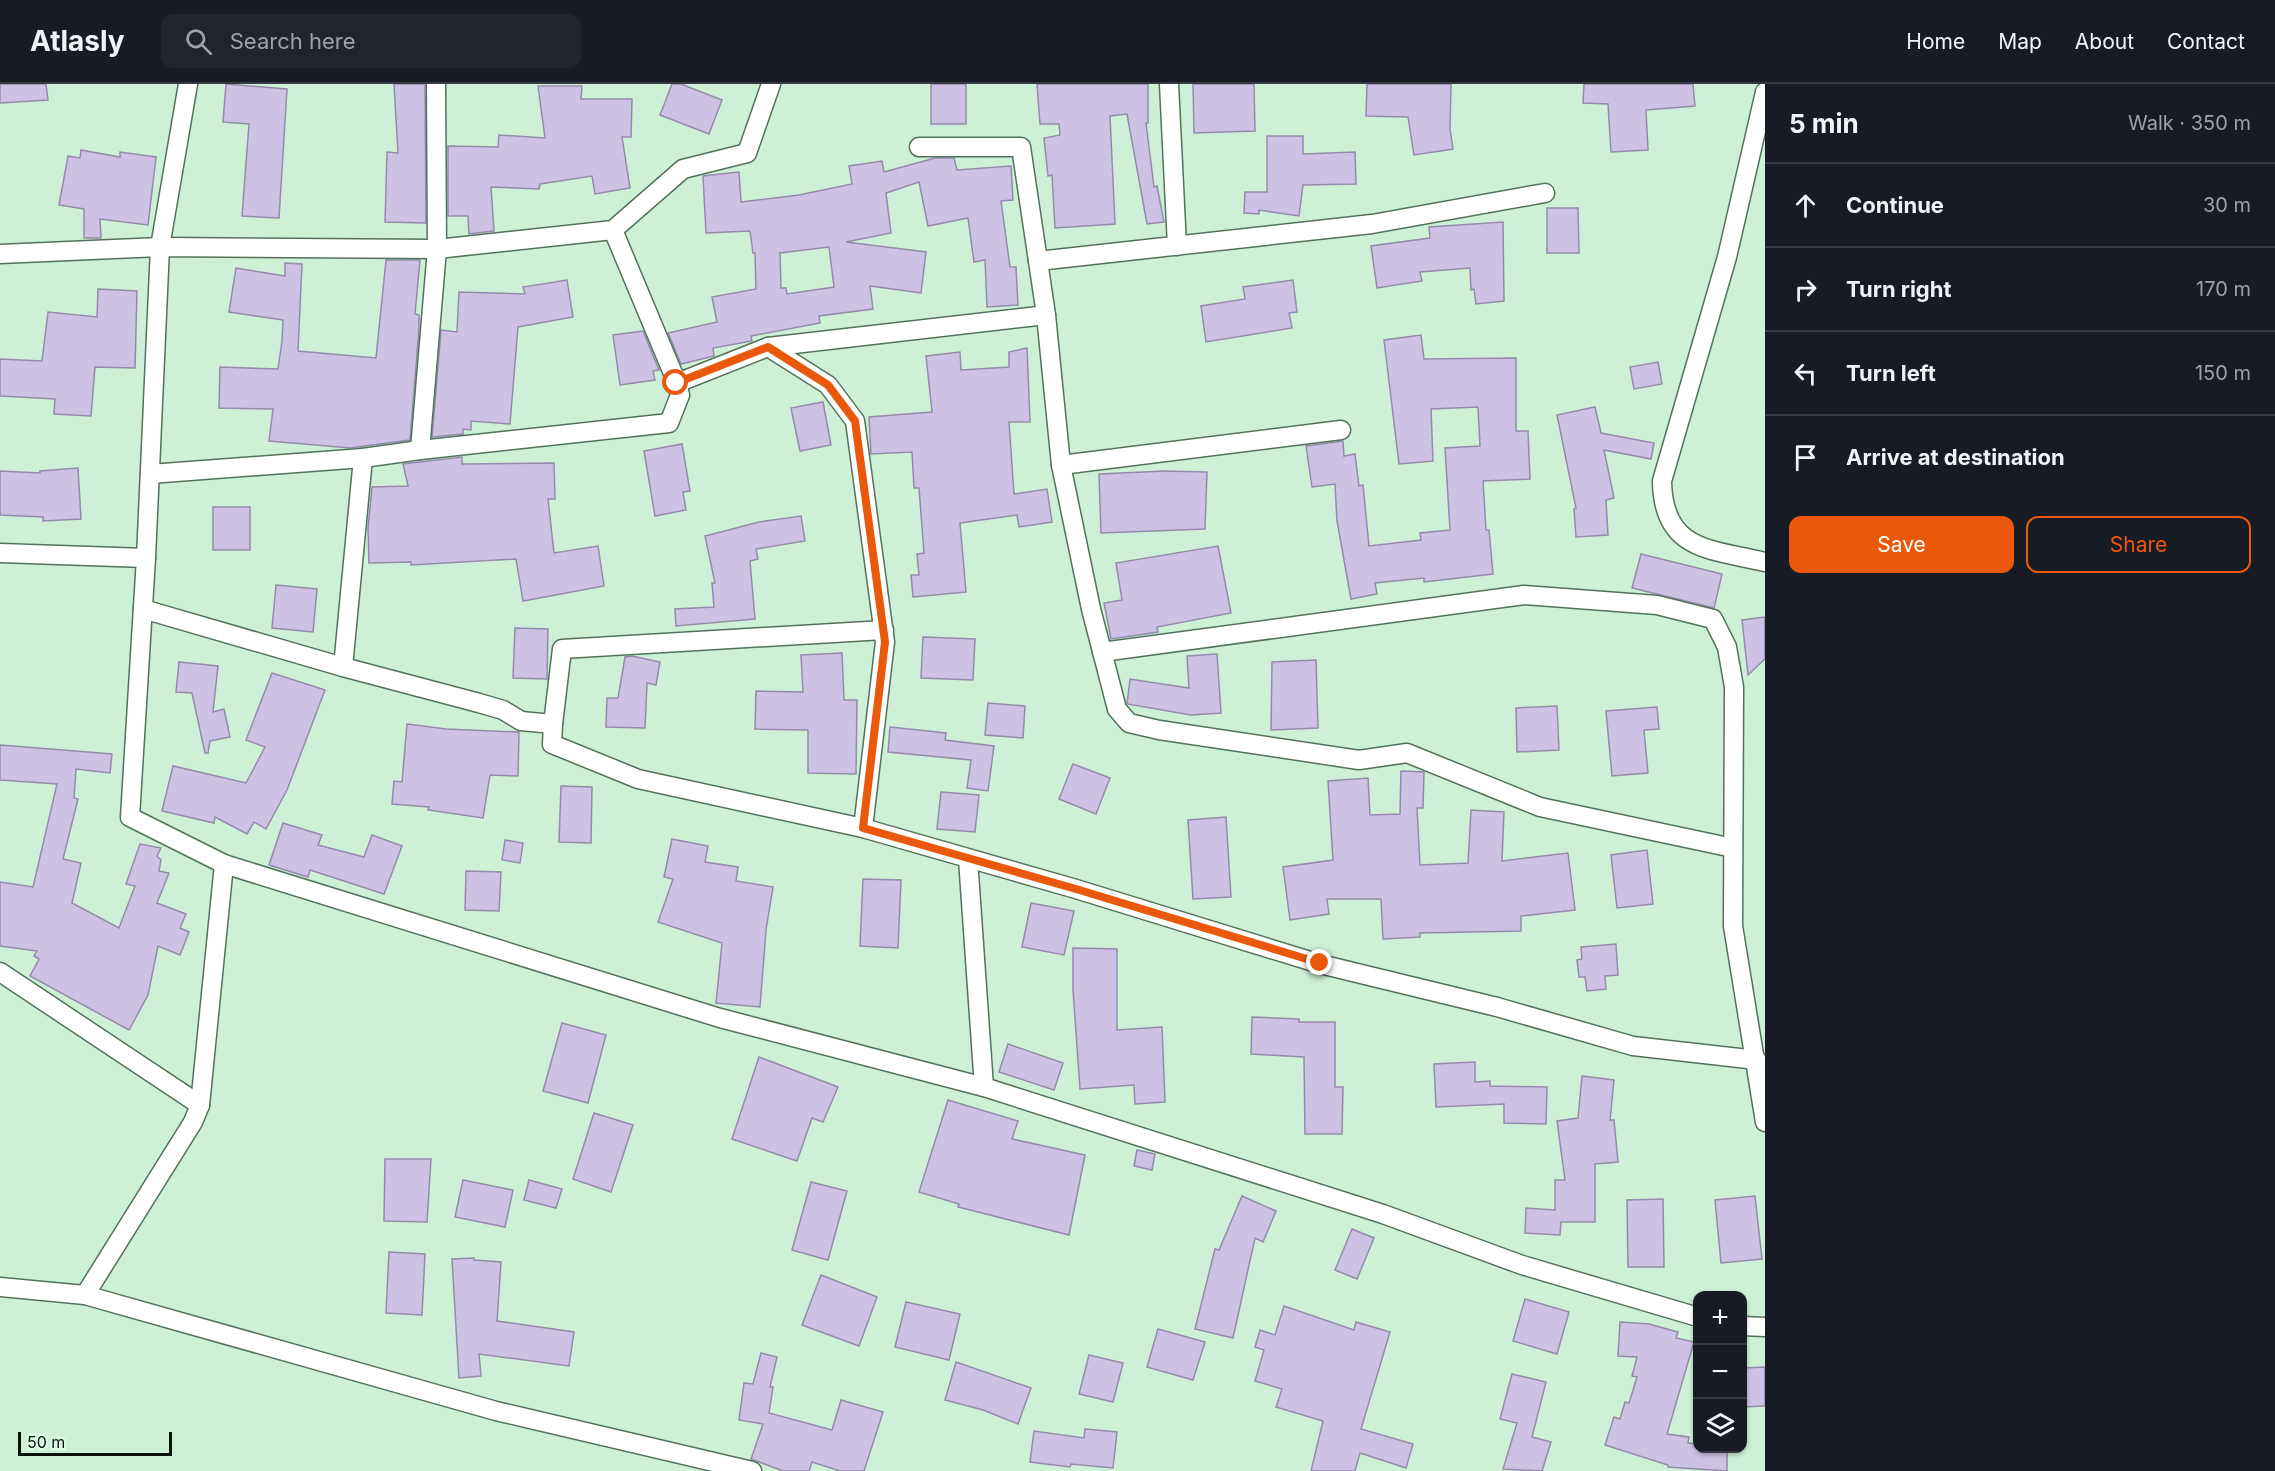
<!DOCTYPE html>
<meta charset="utf-8">
<style>
:root{--surface:#171b24;--page:#20242c;--text:#f1f3f6;--muted:#9ea1a6;--line:#363941;--accent:#ea580c}
body{margin:0;font-family:Inter,sans-serif;background:var(--page);color:var(--text)}
.controls{position:absolute;right:18px;bottom:18px;display:grid;overflow:hidden;border-radius:12px;box-shadow:0 2px 4px #0004}
.controls button{width:54px;height:54px;display:grid;place-items:center;padding:0;border:0;border-bottom:2px solid var(--line);background:var(--surface);color:var(--text);font:30px sans-serif}
.scale{position:absolute;left:18px;bottom:15px;width:154px;box-sizing:border-box;padding-left:6px;border:3px solid #06120a;border-top:0;font-size:16px;line-height:21px;white-space:nowrap;color:#06120a;-webkit-text-stroke:4px #dafde4;paint-order:stroke}
.stop{position:absolute;width:18px;height:18px;margin:-14px;border:4px solid #ea580c;border-radius:50%;background:#fff}
.stop.end{background:#ea580c;border-color:#fff;box-shadow:0 2px 6px #0008}
.list{margin:0;padding:0;list-style:none}
h2{display:flex;justify-content:space-between;align-items:center;height:78px;margin:0;padding:0 24px;font-size:26px}
h2 small{font-size:20px;font-weight:400;color:var(--muted)}
.list li{display:grid;grid-template-columns:39px 1fr auto;gap:18px;align-items:center;box-sizing:border-box;height:84px;padding:0 24px;border-top:2px solid var(--line)}
.list b{display:block;font-size:22px;white-space:nowrap}
.list em{font-size:20px;font-style:normal;color:var(--muted)}
.actions{display:flex;gap:12px;padding:18px 24px}
.actions a{flex:1;padding:14px 0;border:2px solid var(--accent);border-radius:12px;text-align:center;font-size:21px;color:var(--accent)}
.actions .main{background:var(--accent);color:#fff}
.icon{flex:none;width:33px;height:33px;fill:none;stroke:currentColor;stroke-width:2;stroke-linecap:round;stroke-linejoin:round}
.map{position:relative;flex:none;width:1765px;height:1387px;overflow:hidden}
header{display:flex;align-items:center;gap:36px;box-sizing:border-box;height:84px;padding:0 30px;background:var(--surface);border-bottom:2px solid var(--line)}
header strong{font-size:28px}
nav{display:flex;gap:33px;margin-inline-start:auto;font-size:21px}
.search{width:420px;height:54px;background:var(--page);display:flex;align-items:center;gap:15px;box-sizing:border-box;padding:0 21px;border-radius:12px;color:var(--muted);font-size:22px}
main{display:flex}
aside{flex:1;background:var(--surface)}
.map>svg:first-child{display:block}
.building{fill:#cdc2e4;stroke:#958aab;stroke-width:1.5;fill-rule:evenodd}
.lines{fill:none;stroke-linecap:round;stroke-linejoin:round}
.street-casing{stroke:#53725c;stroke-width:21}
.street{stroke:#fff;stroke-width:18}
.route{stroke:#ea580c;stroke-width:8}
</style>
<header>
<strong>Atlasly</strong>
<div class="search"><svg class="icon" aria-label="search" viewBox="0 0 24 24"><circle cx="10" cy="10" r="6"/><path d="M15 15l6 6"/></svg>Search here</div>
<nav><a>Home</a><a>Map</a><a>About</a><a>Contact</a></nav>
</header>
<main>
<div class="map">
<svg width="1765" height="1387" viewBox="0 0 1765 1387">
<rect width="100%" height="100%" fill="#cdf0d6"/>
<!-- building -->
<g class="building">
<polygon points="0,0 46,0 48,16 0,19"/>
<polygon points="226,0 287,5 279,134 242,132 249,40 223,38"/>
<polygon points="394,0 425,0 426,139 385,138 387,68 398,69"/>
<polygon points="672,0 681,0 722,16 709,50 660,31"/>
<rect x="931" y="0" width="35" height="40"/>
<polygon points="1037,0 1148,0 1148,39 1146,39 1154,103 1157,102 1164,138 1147,140 1127,30 1110,32 1115,140 1055,144 1052,91 1048,92 1044,54 1060,51 1059,40 1040,40"/>
<polygon points="1193,0 1254,0 1255,47 1194,49"/>
<polygon points="1367,0 1451,0 1450,45 1453,65 1414,71 1408,33 1366,32"/>
<polygon points="1584,0 1693,0 1695,22 1646,26 1648,66 1611,68 1608,20 1583,19"/>
<polygon points="538,2 582,2 581,15 632,15 631,53 622,53 630,104 595,110 592,92 540,100 539,105 491,103 494,147 469,150 468,132 448,132 448,62 498,63 499,51 545,54"/>
<polygon points="1267,52 1303,52 1303,70 1355,68 1356,100 1303,101 1299,132 1259,126 1259,130 1244,129 1245,108 1267,108"/>
<polygon points="81,66 120,73 120,68 156,73 148,141 100,135 101,154 84,154 84,125 59,121 68,72 80,74"/>
<path d="M935,74H954L957,86L1011,82L1013,116L1001,117L1010,183H1016L1018,221L987,223L985,176L974,178L968,134L928,142L919,98L886,109L891,149L846,158L926,168L921,209L870,202L873,225L819,232L820,239L751,252L752,257L713,264L714,272L681,280L668,249L717,238L712,213L756,205L755,169H753L750,147L706,149L703,92L739,88L741,118L799,111L852,100L849,82L882,77L884,88ZM829,163L834,203L787,210L786,204H781L780,169Z"/>
<polygon points="1547,124 1578,124 1579,169 1547,169"/>
<polygon points="1503,138 1504,217 1476,220 1474,205 1471,206 1470,184 1420,188 1422,197 1377,204 1371,162 1430,154 1429,143"/>
<polygon points="386,176 420,176 415,230 419,231 419,245 410,356 350,364 269,357 273,325 219,324 220,283 278,285 282,257 283,236 229,228 236,184 285,192 285,179 302,180 298,267 376,274"/>
<polygon points="567,196 573,233 518,243 510,340 471,337 471,346 463,345 463,350 432,353 441,246 457,248 459,208 525,210 523,203"/>
<polygon points="1293,196 1297,228 1289,229 1292,244 1206,258 1201,222 1245,215 1243,203"/>
<polygon points="98,205 137,207 135,284 95,283 91,332 54,330 55,315 0,312 0,275 42,277 48,228 97,233"/>
<polygon points="643,247 659,286 653,287 655,296 620,301 613,251"/>
<polygon points="1421,251 1424,275 1516,274 1516,347 1528,347 1530,395 1483,397 1486,446 1489,446 1493,490 1424,498 1424,494 1375,499 1377,510 1351,515 1337,437 1335,400 1312,403 1306,362 1343,357 1344,372 1355,370 1359,402 1363,401 1369,462 1421,456 1420,449 1450,446 1445,364 1480,362 1478,323 1431,325 1433,377 1399,380 1384,256"/>
<polygon points="1027,264 1030,338 1009,338 1014,410 1047,405 1052,438 1019,443 1017,431 960,439 966,508 913,513 911,491 919,491 917,470 924,469 919,404 914,404 912,368 871,370 869,333 932,328 926,272 960,268 961,286 1009,283 1009,268"/>
<polygon points="1658,278 1662,300 1634,305 1630,283"/>
<polygon points="823,318 831,361 800,367 791,324"/>
<polygon points="1595,323 1601,349 1654,359 1651,375 1604,366 1614,414 1606,416 1608,451 1576,453 1574,425 1576,424 1557,331"/>
<polygon points="682,360 690,407 683,408 686,426 655,432 644,367"/>
<polygon points="462,373 462,380 554,379 555,415 548,415 554,469 598,462 604,502 523,517 516,475 411,481 411,478 369,479 368,444 372,403 408,402 403,380"/>
<polygon points="78,384 81,435 43,437 43,433 0,431 0,387 40,389 40,387"/>
<polygon points="1165,387 1207,388 1205,445 1101,449 1099,390"/>
<rect x="213" y="423" width="37" height="43"/>
<polygon points="801,432 805,457 756,465 758,475 750,477 755,535 676,542 675,525 714,523 712,499 715,499 705,452 759,438"/>
<polygon points="1218,462 1231,529 1157,543 1158,548 1111,555 1104,519 1122,516 1116,479"/>
<polygon points="1641,470 1722,490 1714,524 1632,504"/>
<polygon points="276,501 317,505 313,548 272,544"/>
<polygon points="1765,533 1765,575 1748,591 1742,536"/>
<polygon points="515,544 548,545 547,595 513,594"/>
<polygon points="923,553 975,555 973,596 921,594"/>
<polygon points="842,569 844,616 857,616 856,690 808,689 808,646 755,645 756,607 803,608 801,571"/>
<polygon points="1217,570 1221,629 1191,631 1127,620 1130,595 1189,604 1187,572"/>
<polygon points="632,572 660,578 656,601 647,599 645,644 606,643 607,614 618,614 625,573"/>
<polygon points="1316,576 1318,644 1271,646 1272,578"/>
<polygon points="179,578 218,582 213,628 224,625 230,653 210,657 208,669 205,669 192,609 176,608"/>
<polygon points="272,589 325,606 287,706 266,745 254,738 247,750 215,733 214,739 162,727 173,682 246,699 265,663 246,656"/>
<polygon points="988,619 1025,622 1023,654 985,651"/>
<polygon points="1557,622 1559,666 1517,668 1516,624"/>
<polygon points="1657,623 1659,645 1644,646 1648,689 1612,692 1606,627"/>
<polygon points="407,640 446,645 519,648 518,692 490,691 483,734 428,726 429,723 392,720 394,697 402,698"/>
<polygon points="890,643 946,649 945,656 994,662 988,707 967,704 971,676 888,668"/>
<polygon points="0,661 112,670 110,689 76,685 74,714 78,715 63,775 81,779 72,819 119,844 135,802 126,800 140,760 161,764 157,772 161,776 159,787 169,789 157,819 186,830 180,844 189,848 180,871 158,862 148,911 129,946 30,892 39,875 34,872 37,867 0,862 0,798 33,803 57,700 0,696"/>
<polygon points="1073,680 1110,694 1096,730 1059,715"/>
<polygon points="1401,687 1424,688 1423,724 1417,724 1420,781 1468,779 1471,726 1504,728 1502,777 1568,769 1575,826 1521,832 1521,847 1420,849 1420,853 1383,855 1381,815 1327,815 1329,830 1290,836 1283,783 1333,776 1328,697 1368,694 1370,731 1400,730"/>
<polygon points="561,702 592,703 591,759 559,758"/>
<polygon points="941,708 979,711 975,748 937,745"/>
<polygon points="1226,733 1231,813 1193,815 1188,736"/>
<polygon points="283,739 322,751 318,761 364,773 372,751 402,762 384,810 310,786 308,793 269,781"/>
<polygon points="672,755 708,762 705,778 738,783 736,797 773,803 766,846 760,923 716,919 722,859 658,838 673,795 664,793"/>
<polygon points="505,756 523,759 520,779 502,776"/>
<polygon points="1647,766 1653,820 1617,824 1611,771"/>
<polygon points="466,787 501,788 499,827 465,826"/>
<polygon points="863,795 901,796 898,864 860,862"/>
<polygon points="1031,819 1074,827 1064,871 1022,863"/>
<polygon points="1616,860 1618,891 1605,892 1606,905 1587,907 1585,893 1579,893 1577,876 1582,875 1581,863"/>
<polygon points="1073,864 1117,865 1117,946 1162,943 1165,1018 1135,1020 1134,1001 1080,1005 1073,906"/>
<polygon points="1252,933 1299,935 1299,938 1335,938 1335,1003 1343,1003 1342,1050 1305,1050 1304,973 1251,970"/>
<polygon points="562,939 606,951 588,1019 543,1007"/>
<polygon points="1008,960 1063,979 1054,1006 999,988"/>
<polygon points="759,973 838,1003 823,1038 812,1034 797,1077 732,1055"/>
<polygon points="1475,978 1475,998 1490,997 1490,1002 1547,1003 1546,1040 1504,1039 1504,1020 1436,1023 1434,980"/>
<polygon points="1582,992 1614,996 1610,1036 1614,1036 1618,1078 1595,1080 1595,1138 1561,1138 1560,1151 1525,1149 1526,1124 1555,1126 1555,1096 1565,1096 1557,1037 1578,1034"/>
<polygon points="948,1016 1018,1037 1012,1055 1085,1071 1069,1151 958,1123 959,1120 919,1108"/>
<polygon points="594,1029 633,1041 611,1108 573,1095"/>
<polygon points="1137,1066 1155,1070 1152,1086 1134,1082"/>
<polygon points="385,1075 431,1075 427,1138 384,1137"/>
<polygon points="463,1096 513,1106 505,1143 455,1133"/>
<polygon points="529,1096 562,1105 556,1124 524,1116"/>
<polygon points="811,1098 847,1107 828,1176 792,1166"/>
<polygon points="1242,1112 1276,1127 1263,1158 1255,1154 1233,1254 1195,1245 1215,1165 1219,1166"/>
<polygon points="1755,1112 1762,1175 1721,1179 1715,1116"/>
<polygon points="1663,1115 1664,1183 1628,1183 1627,1116"/>
<polygon points="1352,1145 1374,1154 1357,1195 1335,1186"/>
<polygon points="389,1168 425,1170 422,1231 386,1229"/>
<polygon points="474,1174 474,1176 501,1178 497,1237 574,1248 569,1282 479,1270 481,1292 459,1294 452,1175"/>
<polygon points="821,1191 877,1213 859,1262 802,1241"/>
<polygon points="1525,1215 1569,1228 1557,1270 1513,1257"/>
<polygon points="906,1218 960,1230 949,1276 895,1263"/>
<polygon points="1284,1222 1354,1246 1356,1238 1390,1248 1361,1345 1413,1360 1406,1384 1360,1369 1355,1387 1311,1387 1323,1337 1276,1323 1282,1305 1255,1297 1264,1266 1255,1263 1260,1246 1275,1251"/>
<polygon points="1620,1238 1649,1240 1678,1248 1676,1254 1694,1258 1667,1350 1689,1353 1688,1359 1698,1360 1698,1365 1705,1365 1705,1367 1727,1367 1727,1387 1668,1383 1668,1381 1605,1361 1614,1333 1620,1335 1625,1318 1629,1319 1637,1293 1632,1292 1637,1273 1618,1272"/>
<polygon points="1158,1245 1205,1258 1193,1296 1147,1283"/>
<polygon points="761,1269 777,1273 770,1303 773,1303 769,1329 832,1346 841,1316 883,1328 864,1387 840,1387 812,1378 809,1387 783,1387 751,1375 763,1340 739,1336 744,1299 753,1300"/>
<polygon points="1089,1271 1123,1279 1113,1318 1079,1310"/>
<polygon points="956,1278 1031,1304 1018,1340 983,1326 945,1316"/>
<polygon points="1765,1283 1765,1322 1743,1323 1743,1284"/>
<polygon points="1512,1290 1546,1298 1532,1353 1551,1358 1542,1387 1503,1385 1517,1339 1500,1335"/>
<polygon points="1085,1345 1117,1348 1113,1384 1071,1380 1070,1383 1030,1378 1034,1347 1084,1354"/>
</g>
<g class="lines">
<defs>
<g id="street">
<polyline points="1169,0 1177,162"/>
<path d="M1765,8L1727,173L1662,397C1663,467 1710,465 1765,478"/>
<polyline points="919,63 1021,63 1038,177"/>
<polyline points="1545,109 1372,140 1038,177 1046,231 1061,381 1091,525 1117,625 1129,639 1159,646 1359,676 1407,669 1540,723 1733,764"/>
<polyline points="613,146 677,299 768,263 1046,231"/>
<polyline points="0,170 160,163 437,165 613,146 683,85 747,69 771,0"/>
<polyline points="768,263 828,301 855,337 885,558 863,744"/>
<polyline points="420,366 669,339 680,311 677,299"/>
<polyline points="1061,381 1341,346"/>
<polyline points="150,390 363,374"/>
<polyline points="0,469 146,474 130,733 224,780 720,934 984,1003 1383,1130 1522,1181 1698,1233"/>
<polyline points="146,474 160,163 188,0"/>
<polyline points="143,525 343,583 479,619 503,626 521,637 553,640 552,660 638,695 863,744 1076,805 1320,880 1497,923 1633,962 1757,976"/>
<polyline points="1102,568 1524,511 1657,521 1713,535 1727,563 1734,603 1733,842 1765,1038"/>
<polyline points="343,583 363,374 420,366 437,165 436,0"/>
<polyline points="553,640 562,565 884,546"/>
<polyline points="968,775 984,1003"/>
<polyline points="0,888 200,1021"/>
<polyline points="0,1203 85,1211 496,1327 752,1387"/>
<polyline points="85,1211 193,1038 200,1021 224,780"/>
<polyline points="1742,1242 1765,1243"/>
</g>
</defs>
<!-- street casing -->
<use href="#street" class="street-casing"/>
<!-- street -->
<use href="#street" class="street"/>
</g>
<g class="lines">
<!-- route -->
<polyline class="route" points="676,299 768,263 828,301 855,337 885,558 863,744 1076,805 1320,879"/>
</g>
</svg>
<div class="controls">
<button>+</button>
<button>−</button>
<button><svg class="icon" aria-label="layers" viewBox="0 0 24 24"><path d="M12 4l9 5-9 5-9-5zM3 14l9 5 9-5"/></svg></button>
</div>
<div class="scale">50 m</div>
<div class="stop" style="left:676px;top:299px"></div>
<div class="stop end" style="left:1320px;top:879px"></div>
</div>
<aside>
<h2>5 min<small>Walk · 350 m</small></h2>
<ul class="list">
<li><svg class="icon" aria-label="ahead" viewBox="0 0 24 24"><path d="M12 20V5M6 11l6-6 6 6"/></svg><div><b>Continue</b></div><em>30 m</em></li>
<li><svg class="icon" aria-label="right" viewBox="0 0 24 24"><path d="M7 20v-9h11M14 6l5 5-5 5"/></svg><div><b>Turn right</b></div><em>170 m</em></li>
<li><svg class="icon" aria-label="left" viewBox="0 0 24 24"><path d="M17 20v-9H6M10 6l-5 5 5 5"/></svg><div><b>Turn left</b></div><em>150 m</em></li>
<li><svg class="icon" aria-label="arrive" viewBox="0 0 24 24"><path d="M6 21V4h12l-3 4 3 4H6"/></svg><div><b>Arrive at destination</b></div></li>
</ul>
<div class="actions"><a class="main">Save</a><a>Share</a></div>
</aside>
</main>
